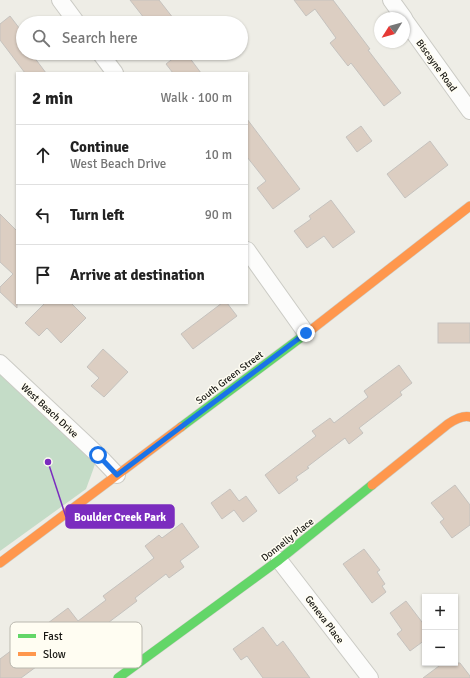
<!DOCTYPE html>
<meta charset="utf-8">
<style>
:root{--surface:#fff;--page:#f2f2f2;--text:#222;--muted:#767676;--line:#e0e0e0}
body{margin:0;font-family:Signika,sans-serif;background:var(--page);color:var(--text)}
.controls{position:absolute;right:12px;bottom:12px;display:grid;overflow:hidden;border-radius:0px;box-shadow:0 1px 3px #0004}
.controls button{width:36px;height:36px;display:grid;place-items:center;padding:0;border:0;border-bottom:1px solid var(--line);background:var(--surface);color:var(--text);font:20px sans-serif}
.compass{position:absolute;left:374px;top:12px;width:36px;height:36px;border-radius:50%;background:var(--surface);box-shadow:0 1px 3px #0004;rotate:233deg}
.stop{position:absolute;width:12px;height:12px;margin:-9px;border:3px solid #1a73e8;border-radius:50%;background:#fff}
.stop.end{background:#1a73e8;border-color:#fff;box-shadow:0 1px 4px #0008}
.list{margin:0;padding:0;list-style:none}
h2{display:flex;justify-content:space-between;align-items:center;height:52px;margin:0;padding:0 16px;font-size:17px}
h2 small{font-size:13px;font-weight:400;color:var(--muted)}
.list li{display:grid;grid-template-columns:26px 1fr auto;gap:12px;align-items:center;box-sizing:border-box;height:60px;padding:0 16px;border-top:1px solid var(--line)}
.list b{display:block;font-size:15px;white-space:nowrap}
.list p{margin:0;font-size:13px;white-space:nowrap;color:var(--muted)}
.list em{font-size:13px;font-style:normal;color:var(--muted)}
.icon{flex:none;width:22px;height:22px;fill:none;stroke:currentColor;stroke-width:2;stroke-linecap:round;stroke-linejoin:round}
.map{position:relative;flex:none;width:470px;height:678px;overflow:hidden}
.search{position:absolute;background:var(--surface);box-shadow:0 1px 3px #0004;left:16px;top:16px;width:232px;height:44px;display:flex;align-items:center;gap:10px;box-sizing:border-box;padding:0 14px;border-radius:22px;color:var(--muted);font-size:15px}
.panel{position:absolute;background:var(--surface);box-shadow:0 1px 3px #0004;left:16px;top:72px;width:232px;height:232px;border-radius:0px}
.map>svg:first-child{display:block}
.green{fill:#c4dcc7}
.building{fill:#dccec2;stroke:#c5c2be}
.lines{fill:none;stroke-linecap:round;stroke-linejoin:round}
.street-casing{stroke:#cbcbc5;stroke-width:18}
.fast-casing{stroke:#cbcbc5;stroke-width:10}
.slow-casing{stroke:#cbcbc5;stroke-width:10}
.street{stroke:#fcfcfb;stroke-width:16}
.fast{stroke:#63d668;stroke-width:9}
.slow{stroke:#ff974d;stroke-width:9}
.route{stroke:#1a73e8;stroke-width:5}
.labels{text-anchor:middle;stroke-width:3;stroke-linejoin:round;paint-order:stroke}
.street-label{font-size:10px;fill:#181713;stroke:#fffdf2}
.key{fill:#fffdf2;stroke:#bab8af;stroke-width:1}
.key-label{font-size:11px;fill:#181713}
.leader{fill:none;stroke:#7b2cbf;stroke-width:1.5}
.callout-dot{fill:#7b2cbf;stroke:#fffdf2;stroke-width:1.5}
.callout{fill:#7b2cbf;stroke:#7b2cbf;stroke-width:1.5}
.callout-label{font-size:11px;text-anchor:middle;font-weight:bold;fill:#fff}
</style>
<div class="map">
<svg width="470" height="678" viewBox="0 0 470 678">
<rect width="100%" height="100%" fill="#eeede6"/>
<!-- green -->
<polygon class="green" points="0,363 98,455 93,470 86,489 0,551"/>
<!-- building -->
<g class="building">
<polygon points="130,0 159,0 177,23 148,23"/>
<polygon points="294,0 333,0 370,49 368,50 401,93 384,106 351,63 348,66 330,43 336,38 315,9 306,16"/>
<polygon points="10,16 23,33 23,53 31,53 46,73 25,73 0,40 0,24"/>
<polygon points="180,53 186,53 201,73 173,73 166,64"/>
<polygon points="247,119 300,189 273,209 257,188 266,181 247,157"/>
<polygon points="361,126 372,141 357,152 346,137"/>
<polygon points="430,141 448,165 405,198 387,174"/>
<polygon points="331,200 355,232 333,248 324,236 307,248 294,231 311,219 309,216"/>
<polygon points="0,214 17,231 17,308 0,292 0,287 13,274 0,262"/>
<polygon points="45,303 71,303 86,318 61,343 47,328 39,336 25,323"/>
<polygon points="222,303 227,303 237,316 193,349 181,334"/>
<rect x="438" y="323" width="32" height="20"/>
<polygon points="103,349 128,372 104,397 91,386 99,378 87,367"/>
<polygon points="399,365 412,383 400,392 402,395 359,428 363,433 349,444 345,438 307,467 309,468 296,477 298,480 279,494 265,475 316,436 312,431 330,418 334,423 368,397 364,391"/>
<polygon points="455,485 470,505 470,525 452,538 440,522 444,519 431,503"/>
<polygon points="230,489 239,501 246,496 257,511 243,522 234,510 222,519 211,503"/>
<polygon points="182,523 199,547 180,561 184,567 169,578 166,574 135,598 137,601 80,644 73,635 38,662 40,664 21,678 0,678 0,659 68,608 78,621 106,600 103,596 154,558 145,546 159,535 162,538"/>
<polygon points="364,549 380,570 377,572 385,584 382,586 386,592 372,603 343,564"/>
<polygon points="406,601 425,626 425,640 410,651 397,634 402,630 390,613"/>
<polygon points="263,627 277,646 283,641 310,678 263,678 247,656 241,660 233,649"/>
<polygon points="443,663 460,663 470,676 470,678 423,678"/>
</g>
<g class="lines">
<defs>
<g id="street">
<polyline points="60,0 77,23"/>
<polyline points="391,0 404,18"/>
<polyline points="404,19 470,111"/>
<polyline points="100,53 115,73"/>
<polyline points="247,250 306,333"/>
<polyline points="0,363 98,455 117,475"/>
<polyline points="279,560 370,678"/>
</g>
<g id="fast">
<polyline points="181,427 311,330"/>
<polyline points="118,678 279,560 372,485"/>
</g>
<g id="slow">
<polyline points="311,330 470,206"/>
<path d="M372,485L448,424C454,420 463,415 470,417"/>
<polyline points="0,563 181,427"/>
</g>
</defs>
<!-- street casing -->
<use href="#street" class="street-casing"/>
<!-- fast casing -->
<use href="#fast" class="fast-casing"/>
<!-- slow casing -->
<use href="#slow" class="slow-casing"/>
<!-- street -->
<use href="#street" class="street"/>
<!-- fast -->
<use href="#fast" class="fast"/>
<!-- slow -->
<use href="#slow" class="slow"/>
</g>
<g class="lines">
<!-- route -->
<polyline class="route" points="98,455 117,475 306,333"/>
</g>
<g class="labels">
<!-- street labels -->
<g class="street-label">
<text transform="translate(437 65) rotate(54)" y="4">Biscayne Road</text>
<text transform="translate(229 377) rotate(-37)" y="4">South Green Street</text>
<text transform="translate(50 410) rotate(43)" y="4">West Beach Drive</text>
<text transform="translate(287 539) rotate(-38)" y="4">Donnelly Place</text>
<text transform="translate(325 619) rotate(53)" y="4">Geneva Place</text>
</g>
</g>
<!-- legend -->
<rect x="10" y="622" width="132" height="46" rx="6" class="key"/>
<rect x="18" y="634" width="18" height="4" fill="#63d668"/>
<rect x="18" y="652" width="18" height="4" fill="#ff974d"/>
<g class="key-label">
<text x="43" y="640">Fast</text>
<text x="43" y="658">Slow</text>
</g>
<!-- callouts -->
<path class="leader" d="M48 462L66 517"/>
<circle class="callout-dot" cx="48" cy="462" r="4"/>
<rect class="callout" x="66" y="505" width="108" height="23" rx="4"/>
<g class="callout-label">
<text x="120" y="521">Boulder Creek Park</text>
</g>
</svg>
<div class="controls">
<button>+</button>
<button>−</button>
</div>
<svg class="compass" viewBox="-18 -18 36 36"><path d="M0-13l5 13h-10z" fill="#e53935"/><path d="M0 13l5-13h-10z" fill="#767676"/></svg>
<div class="stop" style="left:98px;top:455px"></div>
<div class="stop end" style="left:306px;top:333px"></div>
<div class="search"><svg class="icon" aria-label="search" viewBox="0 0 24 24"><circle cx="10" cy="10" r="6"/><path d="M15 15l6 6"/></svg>Search here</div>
<section class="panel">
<h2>2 min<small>Walk · 100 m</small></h2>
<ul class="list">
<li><svg class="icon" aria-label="ahead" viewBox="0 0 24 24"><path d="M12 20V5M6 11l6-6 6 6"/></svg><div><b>Continue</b><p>West Beach Drive</p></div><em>10 m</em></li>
<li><svg class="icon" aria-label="left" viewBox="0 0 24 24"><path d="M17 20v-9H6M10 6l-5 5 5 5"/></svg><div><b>Turn left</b></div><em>90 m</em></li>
<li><svg class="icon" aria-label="arrive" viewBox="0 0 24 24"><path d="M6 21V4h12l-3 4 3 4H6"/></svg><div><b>Arrive at destination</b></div></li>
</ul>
</section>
</div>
